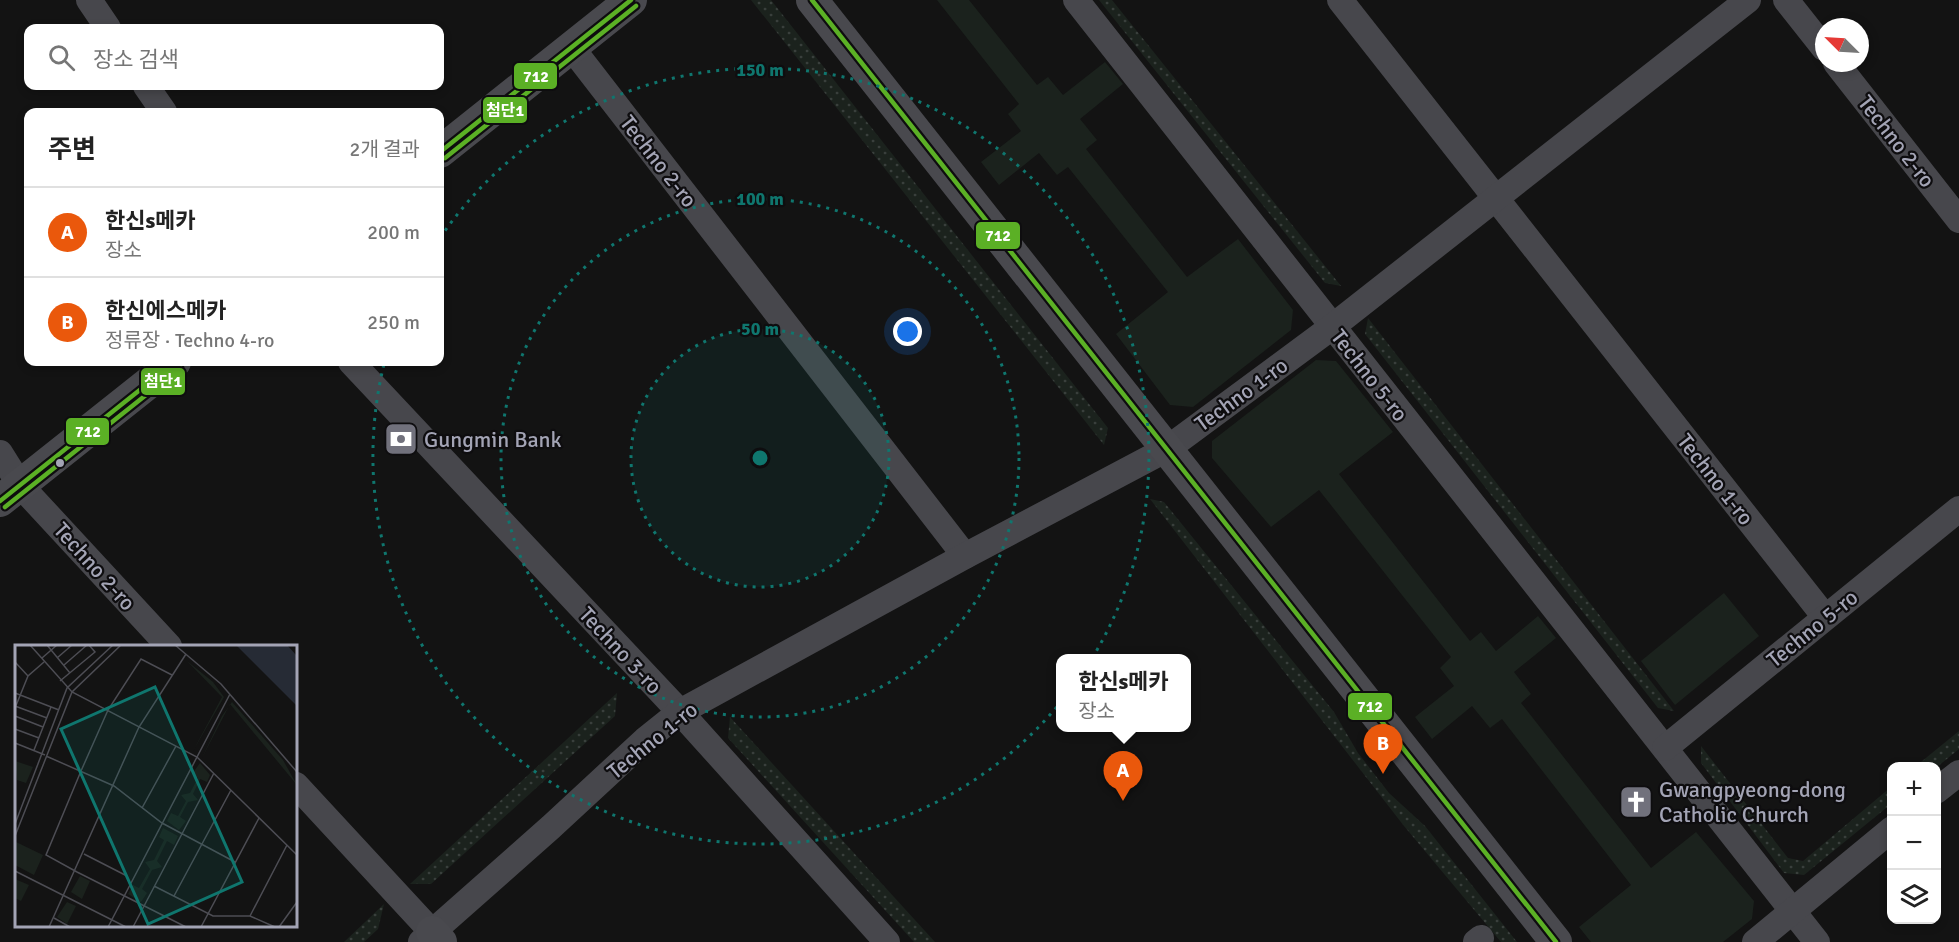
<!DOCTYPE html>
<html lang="ko">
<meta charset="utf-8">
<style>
:root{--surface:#fff;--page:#f6f6f6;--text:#222;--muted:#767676;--line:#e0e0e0;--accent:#ea580c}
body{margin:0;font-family:Signika,"Noto Sans KR",sans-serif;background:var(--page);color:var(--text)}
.controls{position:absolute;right:18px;bottom:18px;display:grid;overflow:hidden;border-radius:12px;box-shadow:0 3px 9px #0003}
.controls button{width:54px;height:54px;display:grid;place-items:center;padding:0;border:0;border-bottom:2px solid var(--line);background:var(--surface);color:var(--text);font:30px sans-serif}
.compass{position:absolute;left:1815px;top:18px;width:54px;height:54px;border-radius:50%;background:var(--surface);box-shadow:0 3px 9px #0003;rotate:294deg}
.you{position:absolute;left:908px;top:332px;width:21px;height:21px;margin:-15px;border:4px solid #fff;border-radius:50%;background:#1a73e8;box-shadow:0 0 0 9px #1a73e833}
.badge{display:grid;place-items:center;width:39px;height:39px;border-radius:50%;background:var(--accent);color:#fff;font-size:20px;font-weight:700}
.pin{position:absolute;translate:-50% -50px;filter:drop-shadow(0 2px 3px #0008)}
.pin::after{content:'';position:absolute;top:32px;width:21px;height:18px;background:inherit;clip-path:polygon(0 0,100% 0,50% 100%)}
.popup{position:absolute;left:1056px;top:654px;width:135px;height:78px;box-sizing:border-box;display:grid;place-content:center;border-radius:12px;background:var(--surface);filter:drop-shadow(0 2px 4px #0005);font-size:20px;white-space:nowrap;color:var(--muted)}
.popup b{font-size:22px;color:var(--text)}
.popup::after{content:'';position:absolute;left:50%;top:100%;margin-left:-12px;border:12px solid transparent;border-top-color:var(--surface)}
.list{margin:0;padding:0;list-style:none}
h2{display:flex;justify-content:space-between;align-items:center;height:78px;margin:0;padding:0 24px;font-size:26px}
h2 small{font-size:20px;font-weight:400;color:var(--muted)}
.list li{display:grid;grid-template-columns:39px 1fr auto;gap:18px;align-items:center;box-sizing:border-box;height:90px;padding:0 24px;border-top:2px solid var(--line)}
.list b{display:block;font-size:22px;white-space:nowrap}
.list p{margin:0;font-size:20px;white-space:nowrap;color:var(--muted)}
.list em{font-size:20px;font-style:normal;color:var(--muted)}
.icon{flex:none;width:33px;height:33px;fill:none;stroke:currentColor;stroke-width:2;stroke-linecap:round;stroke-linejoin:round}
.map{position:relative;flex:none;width:1959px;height:942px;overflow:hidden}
.search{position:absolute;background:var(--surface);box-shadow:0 3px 9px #0003;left:24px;top:24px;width:420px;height:66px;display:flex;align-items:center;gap:15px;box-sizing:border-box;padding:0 21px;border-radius:12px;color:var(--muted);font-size:22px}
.panel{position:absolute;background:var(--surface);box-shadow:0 3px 9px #0003;left:24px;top:108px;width:420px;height:258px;border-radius:12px}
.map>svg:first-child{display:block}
.grass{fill:url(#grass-dots)}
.green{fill:#1b221d}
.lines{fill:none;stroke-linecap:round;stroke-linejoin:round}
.minor{stroke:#47474c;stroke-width:26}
.major{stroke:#49494e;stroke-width:32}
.bus-1-casing{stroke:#0e0d0f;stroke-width:9}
.bus-2-casing{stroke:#0e0d0f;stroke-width:9}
.bus-1{stroke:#5bb025;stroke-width:4.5}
.bus-2{stroke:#5bb025;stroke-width:4.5}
.ring{fill:none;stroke:#0f766e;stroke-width:3;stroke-dasharray:3 6}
.bus-dot{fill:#a3a4b5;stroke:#0e0d0f;stroke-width:2}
.labels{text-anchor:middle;stroke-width:4.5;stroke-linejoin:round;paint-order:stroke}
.street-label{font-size:22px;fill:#a3a4b5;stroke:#0e0d0f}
.poi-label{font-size:22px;fill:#a3a4b5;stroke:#0e0d0f;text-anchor:start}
.inset-road{fill:none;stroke:#4d4d54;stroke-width:1.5}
.view{fill:#0f766e;fill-opacity:0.15;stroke:#0f766e;stroke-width:3}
.inset-edge{fill:none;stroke:#a3a4b5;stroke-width:3}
.centre{fill:#0f766e;stroke:#0e0d0f;stroke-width:3}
.ring-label{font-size:18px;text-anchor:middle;font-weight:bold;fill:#0f766e;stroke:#0e0d0f;stroke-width:4.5;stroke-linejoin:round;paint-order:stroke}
.line-badge{stroke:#0e0d0f;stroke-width:2}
.badge-label{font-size:16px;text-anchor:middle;font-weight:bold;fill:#fff}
</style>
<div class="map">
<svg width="1959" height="942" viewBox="0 0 1959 942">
<defs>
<pattern id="grass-dots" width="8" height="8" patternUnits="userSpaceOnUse" patternTransform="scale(1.5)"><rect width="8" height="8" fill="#1b221d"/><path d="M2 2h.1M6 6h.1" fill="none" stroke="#393f3c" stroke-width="1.8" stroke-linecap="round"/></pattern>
</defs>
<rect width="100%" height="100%" fill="#131313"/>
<!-- grass -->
<g class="grass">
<polygon points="751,0 771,0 1108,428 1104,445"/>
<polygon points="1099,0 1112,0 1341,286 1325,283"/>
<polygon points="1368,318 1674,711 1658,708 1365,334"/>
<polygon points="1150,499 1164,502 1334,712 1358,753 1389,793 1425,826 1517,942 1501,942 1404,826"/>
<polygon points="617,693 615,716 431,884 410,884"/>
<polygon points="730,717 935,942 914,942 728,738"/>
<polygon points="1959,731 1959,749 1937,767 1916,766"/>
<polygon points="1701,746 1788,858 1803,861 1891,787 1891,804 1804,875 1784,873 1701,763"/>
<polygon points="384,904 378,929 364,942 344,942"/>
</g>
<!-- green -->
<g class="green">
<polygon points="937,0 969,0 1037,85 1048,77 1063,95 1105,62 1123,84 1080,119 1097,140 1086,149 1187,277 1238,239 1293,310 1291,330 1193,407 1170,405 1116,334 1168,292 1068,167 1057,175 1039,153 999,185 981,162 1021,131 1008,114 1019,104"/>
<polygon points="1316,360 1336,361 1393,432 1339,474 1470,641 1481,632 1496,651 1538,616 1556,638 1514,672 1531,694 1521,703 1651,868 1696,832 1754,901 1752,919 1723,942 1591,942 1579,927 1631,885 1502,719 1490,728 1472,706 1432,739 1415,717 1454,686 1440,668 1451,657 1319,490 1271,527 1212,458 1212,441"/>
<polygon points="1724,593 1759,636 1675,705 1641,661"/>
</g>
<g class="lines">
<!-- minor -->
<g class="minor">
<polyline points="89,0 108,28"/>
<polyline points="1076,0 1817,942"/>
<polyline points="1340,0 1825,617"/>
<polyline points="1786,0 1824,48"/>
<polyline points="571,47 965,556"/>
<polyline points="1836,63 1959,220"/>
<polyline points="146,86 164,112"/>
<polyline points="351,362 680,712 887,942"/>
<polyline points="0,453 20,485 169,646"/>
<polyline points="1665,748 1959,509"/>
<polyline points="296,785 432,932"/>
<polyline points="1936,791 1959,773"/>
<polyline points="421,942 551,827 645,740 680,712 965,556 1167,449 1332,327 1748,0"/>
<polyline points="1476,942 1481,938"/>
<polyline points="1755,942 1892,829"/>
</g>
<!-- major -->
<g class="major">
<polyline points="812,0 1556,942"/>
<polyline points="440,152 631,0"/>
<polyline points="0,501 175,362"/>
<polyline points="432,932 441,942"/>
</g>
<defs>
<g id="bus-1">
<polyline points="812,0 1556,942"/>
<polyline points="440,152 631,0"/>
<polyline points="0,501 175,362"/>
</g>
<g id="bus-2">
<polyline points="445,158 636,6"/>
<polyline points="5,507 180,368"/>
</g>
</defs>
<!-- bus-1 casing -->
<use href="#bus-1" class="bus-1-casing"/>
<!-- bus-2 casing -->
<use href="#bus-2" class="bus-2-casing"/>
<!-- bus-1 -->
<use href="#bus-1" class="bus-1"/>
<!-- bus-2 -->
<use href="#bus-2" class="bus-2"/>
</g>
<!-- distance rings -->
<circle cx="760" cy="458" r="129" fill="#0f766e" fill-opacity=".12"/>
<g class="ring">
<circle cx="760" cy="458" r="129"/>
<circle cx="760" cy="458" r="259"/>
<path d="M440 238A388 388 0 1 1 384 364"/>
</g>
<!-- icons -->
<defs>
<symbol id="bank-square" viewBox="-11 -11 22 22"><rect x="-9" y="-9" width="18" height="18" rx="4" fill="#71717c" stroke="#0e0d0f"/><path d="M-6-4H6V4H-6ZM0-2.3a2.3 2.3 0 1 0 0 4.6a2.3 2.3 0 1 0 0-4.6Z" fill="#fff"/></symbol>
<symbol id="church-square" viewBox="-11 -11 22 22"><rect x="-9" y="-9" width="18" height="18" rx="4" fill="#71717c" stroke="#0e0d0f"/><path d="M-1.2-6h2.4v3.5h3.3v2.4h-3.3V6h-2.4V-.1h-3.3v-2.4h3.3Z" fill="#fff"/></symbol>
</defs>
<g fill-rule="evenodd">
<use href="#bank-square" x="382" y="420" width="38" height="38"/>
<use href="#church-square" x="1617" y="783" width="38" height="38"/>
</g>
<!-- markers -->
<circle class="bus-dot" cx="60" cy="463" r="5"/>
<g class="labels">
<!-- street labels -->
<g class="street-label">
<text transform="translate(1897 141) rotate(52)" y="8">Techno 2-ro</text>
<text transform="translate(659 161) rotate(52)" y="8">Techno 2-ro</text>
<text transform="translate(1370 375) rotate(52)" y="8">Techno 5-ro</text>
<text transform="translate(1241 394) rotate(-36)" y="8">Techno 1-ro</text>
<text transform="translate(1716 479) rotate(52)" y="8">Techno 1-ro</text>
<text transform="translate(95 566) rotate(48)" y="8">Techno 2-ro</text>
<text transform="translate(1812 628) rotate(-39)" y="8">Techno 5-ro</text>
<text transform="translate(621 650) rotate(47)" y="8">Techno 3-ro</text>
<text transform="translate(652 740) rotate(-39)" y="8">Techno 1-ro</text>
</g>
<!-- poi labels -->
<g class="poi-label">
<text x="424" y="447">Gungmin Bank</text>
<text x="1659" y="797">Gwangpyeong-dong<tspan x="1659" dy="25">Catholic Church</tspan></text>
</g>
</g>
<!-- overview -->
<g transform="translate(15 645)">
<rect width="282" height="282" fill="#131313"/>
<path d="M172,16L198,37L209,52L178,106L207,52ZM217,57L268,115L282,140L215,59L187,113L207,71Z" fill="#1b221d"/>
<path d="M0,116L18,122L11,138L2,135ZM185,118L195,130L192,137L185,134L178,149L183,155L173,157L165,172L171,176L164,185L152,176L156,168L163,171L171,156L166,150L175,148L183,133L177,129ZM148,183L163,191L159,200L152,196L142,216L147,222L137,225L127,244L132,248L126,257L113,249L118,240L124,243L135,224L130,217L139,215L149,195L144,192ZM1,197L28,210L19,230L0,220ZM65,231L75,236L67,254L56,247ZM0,234L14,240L6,256L0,253ZM52,257L61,261L52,279L42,272Z" fill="#1b221d"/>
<path d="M221,0H272L282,11V61Z" fill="#262b35"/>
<path class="inset-road" d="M15,0L57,47L182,112L282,210M32,0L55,28M160,0L206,39L282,127M27,13L42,0M42,13L57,0M0,17L13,31M49,20L72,0M45,36L80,7L74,0M0,48L44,65M0,61L32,73M0,63L13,31L29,17M0,71L28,82M0,84L24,93M0,98L30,110M19,105L36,62M31,111L99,141L147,178L220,217M66,126L93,65L126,14L157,30M127,163L161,101M0,179L52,43L98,0M0,191L57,47L106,0M69,209L112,231M0,226L111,282M62,227L171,282M62,227L31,210L66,126M139,241L198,271H235L260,282M159,251L216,145M235,271L272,200M39,273L55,282M34,282L124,82L171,9M93,282L215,49M118,282L199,128M186,282L244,173M264,282L282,257"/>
<path class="view" d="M140,42L227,237L133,279L46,84Z"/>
<rect width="282" height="282" class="inset-edge"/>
</g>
<circle cx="760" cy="458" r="9" class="centre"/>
<g class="ring-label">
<text x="760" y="76">150 m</text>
<text x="760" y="205">100 m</text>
<text x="760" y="335">50 m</text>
</g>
<g class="line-badge">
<rect x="513" y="62" width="45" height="28" rx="6" fill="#5bb025"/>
<rect x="482" y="96" width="46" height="28" rx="6" fill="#5bb025"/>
<rect x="975" y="221" width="46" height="29" rx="6" fill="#5bb025"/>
<rect x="140" y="367" width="46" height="29" rx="6" fill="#5bb025"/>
<rect x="65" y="417" width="45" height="29" rx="6" fill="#5bb025"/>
<rect x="1347" y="692" width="46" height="29" rx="6" fill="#5bb025"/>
</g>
<g class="badge-label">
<text x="536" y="82">712</text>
<text x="505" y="116">첨단1</text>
<text x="998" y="241">712</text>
<text x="163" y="387">첨단1</text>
<text x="88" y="437">712</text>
<text x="1370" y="712">712</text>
</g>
</svg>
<div class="controls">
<button>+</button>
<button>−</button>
<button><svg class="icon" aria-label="layers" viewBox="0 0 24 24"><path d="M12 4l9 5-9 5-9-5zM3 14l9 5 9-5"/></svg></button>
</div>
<svg class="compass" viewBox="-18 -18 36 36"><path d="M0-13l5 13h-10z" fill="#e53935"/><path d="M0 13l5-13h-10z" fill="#767676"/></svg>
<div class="you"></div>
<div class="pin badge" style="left:1123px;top:801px">A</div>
<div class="popup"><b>한신s메카</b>장소</div>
<div class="pin badge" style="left:1383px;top:774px">B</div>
<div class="search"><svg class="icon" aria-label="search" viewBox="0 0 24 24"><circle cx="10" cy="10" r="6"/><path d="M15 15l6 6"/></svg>장소 검색</div>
<section class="panel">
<h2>주변<small>2개 결과</small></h2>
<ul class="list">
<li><span class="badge">A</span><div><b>한신s메카</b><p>장소</p></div><em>200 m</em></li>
<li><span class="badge">B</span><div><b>한신에스메카</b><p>정류장 · Techno 4-ro</p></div><em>250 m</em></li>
</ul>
</section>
</div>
